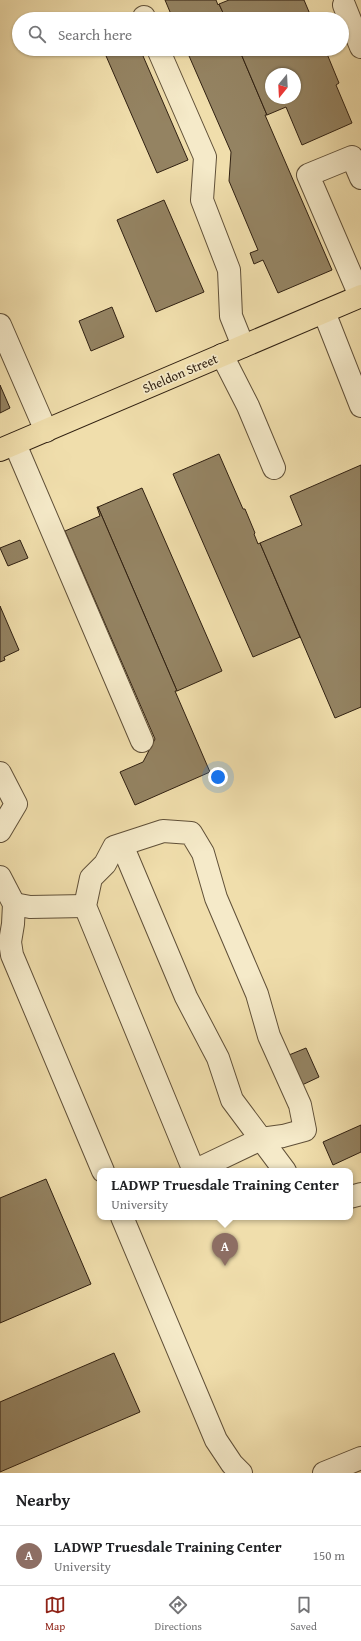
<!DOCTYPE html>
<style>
:root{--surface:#fff;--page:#f6f6f6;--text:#202124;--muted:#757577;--line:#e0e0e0;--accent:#8f2418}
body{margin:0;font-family:"Gentium Book Plus",serif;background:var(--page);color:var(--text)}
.compass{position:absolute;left:265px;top:68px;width:36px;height:36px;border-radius:50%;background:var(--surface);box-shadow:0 1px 3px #0004;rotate:198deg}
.you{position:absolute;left:218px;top:777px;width:14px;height:14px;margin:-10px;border:3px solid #fff;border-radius:50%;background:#1a73e8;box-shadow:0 0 0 6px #1a73e833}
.badge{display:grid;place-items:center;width:26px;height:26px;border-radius:50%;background:var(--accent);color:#fff;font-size:13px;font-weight:700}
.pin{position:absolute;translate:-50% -33px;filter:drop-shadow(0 1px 2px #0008)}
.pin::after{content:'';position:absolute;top:21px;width:14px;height:12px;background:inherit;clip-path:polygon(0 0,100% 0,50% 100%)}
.popup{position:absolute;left:97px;top:1168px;width:256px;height:52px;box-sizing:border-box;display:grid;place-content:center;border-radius:8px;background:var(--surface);filter:drop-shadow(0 1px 3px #0005);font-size:13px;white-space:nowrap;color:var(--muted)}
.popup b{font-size:15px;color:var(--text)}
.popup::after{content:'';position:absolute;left:50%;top:100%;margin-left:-8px;border:8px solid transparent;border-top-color:var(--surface)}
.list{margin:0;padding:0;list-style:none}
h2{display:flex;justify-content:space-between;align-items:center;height:52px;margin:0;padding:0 16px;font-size:17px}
h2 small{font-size:13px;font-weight:400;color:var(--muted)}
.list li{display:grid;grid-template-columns:26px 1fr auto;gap:12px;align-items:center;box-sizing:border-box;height:60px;padding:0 16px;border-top:1px solid var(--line)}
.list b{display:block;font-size:15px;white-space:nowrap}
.list p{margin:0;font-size:13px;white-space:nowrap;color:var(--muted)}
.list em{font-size:13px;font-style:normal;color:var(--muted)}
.icon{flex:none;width:22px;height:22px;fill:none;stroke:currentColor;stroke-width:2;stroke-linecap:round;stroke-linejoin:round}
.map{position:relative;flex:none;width:361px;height:1473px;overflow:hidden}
.search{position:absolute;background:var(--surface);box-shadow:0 1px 3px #0004;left:12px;right:12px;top:12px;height:44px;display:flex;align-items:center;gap:10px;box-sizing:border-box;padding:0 14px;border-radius:22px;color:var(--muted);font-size:15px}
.sheet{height:112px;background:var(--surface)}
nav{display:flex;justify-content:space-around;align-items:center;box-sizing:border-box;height:56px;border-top:1px solid var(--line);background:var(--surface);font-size:11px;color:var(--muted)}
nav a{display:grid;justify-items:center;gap:2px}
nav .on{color:var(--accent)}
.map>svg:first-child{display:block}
.building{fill:#948362;stroke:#302011;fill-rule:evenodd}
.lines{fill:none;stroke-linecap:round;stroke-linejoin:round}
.minor-casing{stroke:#605038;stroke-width:24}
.major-casing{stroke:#302011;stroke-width:24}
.minor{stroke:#f5eac9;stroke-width:22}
.major{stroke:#f0deac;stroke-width:22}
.labels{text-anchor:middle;stroke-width:3.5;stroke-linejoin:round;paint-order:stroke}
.street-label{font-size:13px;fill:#302011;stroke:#f5eac9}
</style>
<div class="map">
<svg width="361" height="1473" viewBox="0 0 361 1473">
<rect width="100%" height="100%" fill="#f0deac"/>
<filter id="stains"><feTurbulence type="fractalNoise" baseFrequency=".005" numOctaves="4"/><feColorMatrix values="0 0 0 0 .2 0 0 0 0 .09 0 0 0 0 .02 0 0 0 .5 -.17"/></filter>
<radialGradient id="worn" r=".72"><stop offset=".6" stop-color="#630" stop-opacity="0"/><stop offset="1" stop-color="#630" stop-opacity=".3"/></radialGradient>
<!-- building -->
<g class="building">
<polygon points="165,0 216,0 218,5 219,4 226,19 173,19"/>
<polygon points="229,0 304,0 312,19 226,19 219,4"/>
<polygon points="124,13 127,19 110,19"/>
<polygon points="103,49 140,49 188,160 157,173"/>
<polygon points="186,49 239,49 267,115 265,115 332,270 278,293 263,260 254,264 250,253 258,250 229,181 231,152"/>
<path d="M239,49H325L339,83L336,85L352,123L302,145L286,107L267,115ZM271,74H295V98H271Z"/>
<polygon points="164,200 204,292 156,312 117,220"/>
<polygon points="112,307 124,337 91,351 79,321"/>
<polygon points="0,385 10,408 0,413"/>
<polygon points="219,454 243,509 245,509 255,533 254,534 258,544 260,543 300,637 253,657 173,474"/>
<polygon points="361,465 361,707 335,718 260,543 302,525 290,496"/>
<polygon points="142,488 222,671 177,691 98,507"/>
<polygon points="98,507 177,691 175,691 210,772 135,805 120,772 143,762 155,739 65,531 100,516 97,507"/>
<polygon points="20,540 28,558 8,566 0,548"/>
<polygon points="0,606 19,650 4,657 5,660 0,662"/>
<polygon points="306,1048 319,1077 302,1085 289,1055"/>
<polygon points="361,1125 361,1152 333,1165 323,1142"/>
<polygon points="46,1179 91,1284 0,1323 0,1198"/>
<polygon points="114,1353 140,1412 0,1472 0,1402"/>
</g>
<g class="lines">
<defs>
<g id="minor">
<polyline points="344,5 361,47"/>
<polyline points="144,17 145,19"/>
<polyline points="158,49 205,157 202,200 229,270 231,316 243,346"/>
<polyline points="360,296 308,175 352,157 361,178"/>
<polyline points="324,312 361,406"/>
<polyline points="0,325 46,431"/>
<polyline points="222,355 248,406 274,468"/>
<polyline points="15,444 142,741"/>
<polyline points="0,773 16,804 0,831"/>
<polyline points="122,845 186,997 218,1058 232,1100 285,1171"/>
<polyline points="0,877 14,904 13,924 10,942 12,955 103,1171"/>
<polyline points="14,904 30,907 85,906"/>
<polyline points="194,1171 261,1139 283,1136 305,1130 300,1105 269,1036 257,994 216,898 203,853 191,833 163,831 114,847 105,864 91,878 85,906 194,1171"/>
<polyline points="350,1197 361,1194"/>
<polyline points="122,1217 216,1440 232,1464 241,1473"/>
<polyline points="324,1473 361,1458"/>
</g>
<polyline id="major" points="0,450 361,296"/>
</defs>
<!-- minor casing -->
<use href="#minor" class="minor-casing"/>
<!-- major casing -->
<use href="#major" class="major-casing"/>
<!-- minor -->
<use href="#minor" class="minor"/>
<!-- major -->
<use href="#major" class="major"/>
</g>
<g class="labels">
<!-- street labels -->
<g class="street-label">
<text transform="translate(180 373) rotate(-23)" y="5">Sheldon Street</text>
</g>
</g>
<rect width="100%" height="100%" filter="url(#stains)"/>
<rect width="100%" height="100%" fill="url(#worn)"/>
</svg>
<svg class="compass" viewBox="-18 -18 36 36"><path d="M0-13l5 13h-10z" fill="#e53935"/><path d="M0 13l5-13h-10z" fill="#757577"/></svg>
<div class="you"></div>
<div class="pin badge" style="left:225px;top:1266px;background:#8d6e63">A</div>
<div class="popup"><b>LADWP Truesdale Training Center</b>University</div>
<div class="search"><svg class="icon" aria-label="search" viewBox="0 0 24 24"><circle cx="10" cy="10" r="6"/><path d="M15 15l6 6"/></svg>Search here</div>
</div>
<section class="sheet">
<h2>Nearby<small></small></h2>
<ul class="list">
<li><span class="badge" style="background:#8d6e63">A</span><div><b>LADWP Truesdale Training Center</b><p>University</p></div><em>150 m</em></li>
</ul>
</section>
<nav>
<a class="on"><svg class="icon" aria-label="map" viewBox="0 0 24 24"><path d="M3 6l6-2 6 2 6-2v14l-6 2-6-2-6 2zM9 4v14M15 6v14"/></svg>Map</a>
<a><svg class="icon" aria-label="directions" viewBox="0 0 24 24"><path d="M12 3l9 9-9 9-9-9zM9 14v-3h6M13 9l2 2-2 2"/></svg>Directions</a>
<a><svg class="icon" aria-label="saved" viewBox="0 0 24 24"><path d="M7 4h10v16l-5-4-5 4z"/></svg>Saved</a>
</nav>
